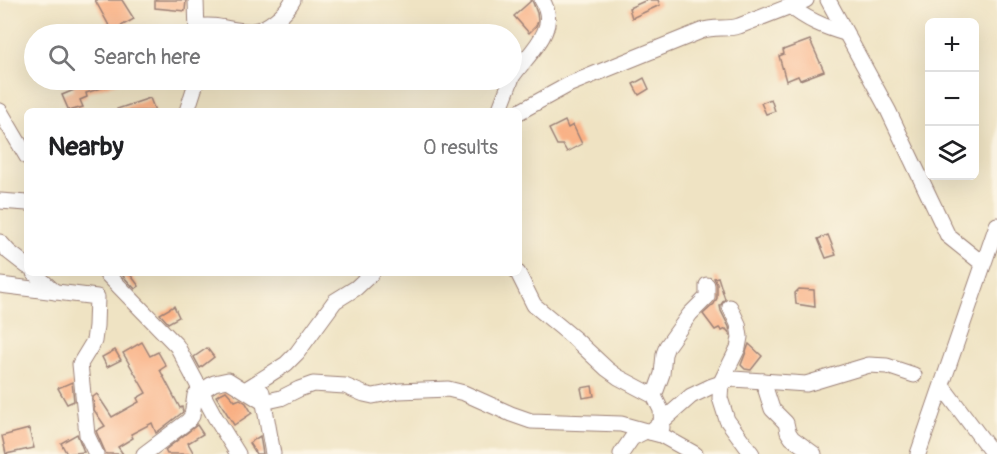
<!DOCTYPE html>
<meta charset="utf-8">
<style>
:root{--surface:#fff;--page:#f6f6f6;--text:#202124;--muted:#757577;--line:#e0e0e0}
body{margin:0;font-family:Pangolin,sans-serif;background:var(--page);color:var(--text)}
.controls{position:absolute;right:18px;top:18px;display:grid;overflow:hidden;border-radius:9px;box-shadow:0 6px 24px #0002}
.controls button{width:54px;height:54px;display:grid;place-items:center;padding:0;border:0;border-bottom:2px solid var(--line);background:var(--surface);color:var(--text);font:30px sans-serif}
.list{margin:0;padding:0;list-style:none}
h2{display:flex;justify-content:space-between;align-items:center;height:78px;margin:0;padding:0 24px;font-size:26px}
h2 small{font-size:20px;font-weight:400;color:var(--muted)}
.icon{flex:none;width:33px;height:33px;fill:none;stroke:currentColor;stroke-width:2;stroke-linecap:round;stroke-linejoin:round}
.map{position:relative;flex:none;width:997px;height:454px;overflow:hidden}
.search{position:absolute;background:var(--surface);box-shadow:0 6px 24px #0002;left:24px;top:24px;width:498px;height:66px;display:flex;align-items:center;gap:15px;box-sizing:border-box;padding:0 21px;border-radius:33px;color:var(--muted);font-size:22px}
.panel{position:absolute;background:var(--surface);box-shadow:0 6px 24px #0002;left:24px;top:108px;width:498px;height:168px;border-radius:9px}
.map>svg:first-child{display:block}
.building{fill:#f9ae81}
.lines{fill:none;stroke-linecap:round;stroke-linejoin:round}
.minor-casing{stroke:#9c8177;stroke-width:17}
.minor{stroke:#fff;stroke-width:15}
</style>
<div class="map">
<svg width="997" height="454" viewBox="0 0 997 454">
<rect width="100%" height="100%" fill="#fcf5e5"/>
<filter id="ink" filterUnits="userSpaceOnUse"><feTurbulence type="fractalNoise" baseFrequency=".0167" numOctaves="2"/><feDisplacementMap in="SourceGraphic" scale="12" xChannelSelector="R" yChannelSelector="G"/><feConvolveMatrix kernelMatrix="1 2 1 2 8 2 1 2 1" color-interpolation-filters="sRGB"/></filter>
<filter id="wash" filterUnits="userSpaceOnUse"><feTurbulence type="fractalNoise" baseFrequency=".008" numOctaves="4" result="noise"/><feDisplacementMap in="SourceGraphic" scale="24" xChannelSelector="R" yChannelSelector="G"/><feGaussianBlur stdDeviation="1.35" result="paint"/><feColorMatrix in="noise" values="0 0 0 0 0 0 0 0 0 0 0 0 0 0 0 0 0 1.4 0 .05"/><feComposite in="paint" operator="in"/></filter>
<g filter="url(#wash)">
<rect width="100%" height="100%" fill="#efe3c3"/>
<g id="blocks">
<!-- building -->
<g class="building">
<polygon points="95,0 122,0 134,19 112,31"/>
<polygon points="155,0 186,0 185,11 155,8"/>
<polygon points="532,0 537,13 538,21 536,26 529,33 514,16"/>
<polygon points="647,0 658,0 660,5 632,18 629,8"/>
<polygon points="810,40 824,71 800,80 798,76 786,81 779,56 784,54 783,50"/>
<polygon points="644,78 649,89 639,95 633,84"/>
<polygon points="79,80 120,80 120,82 86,93 87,97 80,100 83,107 69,111 62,95 74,90 72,82"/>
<polygon points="150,98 155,111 117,111 117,109"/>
<polygon points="771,99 775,111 766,114 761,103"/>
<polygon points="565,121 568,128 573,125 582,144 567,152 563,145 557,145 549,129"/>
<polygon points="828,235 836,255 826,258 818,239"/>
<polygon points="127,273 129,273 139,286 135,289 123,276"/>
<polygon points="718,277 725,299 720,306 721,311 729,327 730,334 726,329 722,331 719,328 715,330 703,314 714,304 717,298 717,284 714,278"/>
<polygon points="799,289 814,290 815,307 796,304 795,293"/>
<polygon points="174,306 179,317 168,323 160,314"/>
<polygon points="142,342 150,356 158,352 166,366 160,370 180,408 182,407 183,412 156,433 152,423 131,434 133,438 118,447 123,454 106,454 96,431 105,426 94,410 93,397 97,394 112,417 139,402 137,398 146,393 123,353"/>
<polygon points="749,344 762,356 751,370 745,369 741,365"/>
<polygon points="207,348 214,357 200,368 194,357"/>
<polygon points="115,350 121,360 107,367 102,357"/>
<polygon points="72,382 74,401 67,404 58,388"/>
<polygon points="592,386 594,396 583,398 581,388"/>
<polygon points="226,391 235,401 240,399 246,403 252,413 234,425 216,396"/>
<polygon points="197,425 203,434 188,443 194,454 167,454 165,450"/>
<polygon points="29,429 34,448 6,454 2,436"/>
<polygon points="77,434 84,452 67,454 61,443"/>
<polygon points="260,436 263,454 256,454 249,443"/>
</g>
</g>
</g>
<g filter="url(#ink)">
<use href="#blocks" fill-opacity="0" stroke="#9c8177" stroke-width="1.5"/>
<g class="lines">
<defs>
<g id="minor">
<polyline points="196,0 197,34"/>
<polyline points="828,0 888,110 948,236 983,264"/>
<path d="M790,6C807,20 824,27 845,33"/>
<path d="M197,27C218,23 234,33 253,31C268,29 286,13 293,0"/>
<path d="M512,77C527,54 561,30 542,0"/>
<polyline points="0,111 27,157"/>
<polyline points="187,111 197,80"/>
<polyline points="499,111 511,80"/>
<path d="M519,112L570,84L701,31C714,26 726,30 739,26L806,0"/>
<polyline points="0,201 27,203"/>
<polyline points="0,242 9,252 27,266"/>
<polyline points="34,273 55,292"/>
<polyline points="106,273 177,346 215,417 238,454"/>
<polyline points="518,273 534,305 575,339 607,369 618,377 654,396 661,410 662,428"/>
<polyline points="0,285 97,297 96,326 94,341 80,364 87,435 96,454"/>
<polyline points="730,307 738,324 740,337 738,348 721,382 720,398 727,420 752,454"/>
<polyline points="763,381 772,409 786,423 788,432 792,438 814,454"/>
<polyline points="942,386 993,454"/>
<polyline points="245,390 286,364 297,353 335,301 356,288 372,273"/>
<polyline points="262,392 273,454"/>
<polyline points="654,396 662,374 664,354 667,346 690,314 707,297 707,285"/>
<polyline points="650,432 691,396 712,386 733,379 806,384 869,365 887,366 914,375"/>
<polyline points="144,454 188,421 192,416 195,395 214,383 228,380 263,402 281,398 299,389 313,384 345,386 364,394 373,396 399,391 448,389 464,393 511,414 531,421 621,424 646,431"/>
<polyline points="621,454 632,438 646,431 661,435 695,454"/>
<polyline points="918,454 997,225"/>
</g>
</defs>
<!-- minor casing -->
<use href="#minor" class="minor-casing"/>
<!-- minor -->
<use href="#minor" class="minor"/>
</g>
</g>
</svg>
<div class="controls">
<button>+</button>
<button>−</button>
<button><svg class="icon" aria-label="layers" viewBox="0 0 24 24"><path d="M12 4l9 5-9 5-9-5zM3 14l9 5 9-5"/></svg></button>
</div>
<div class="search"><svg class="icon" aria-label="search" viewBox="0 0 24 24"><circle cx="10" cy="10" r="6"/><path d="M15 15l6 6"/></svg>Search here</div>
<section class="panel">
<h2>Nearby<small>0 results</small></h2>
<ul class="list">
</ul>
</section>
</div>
